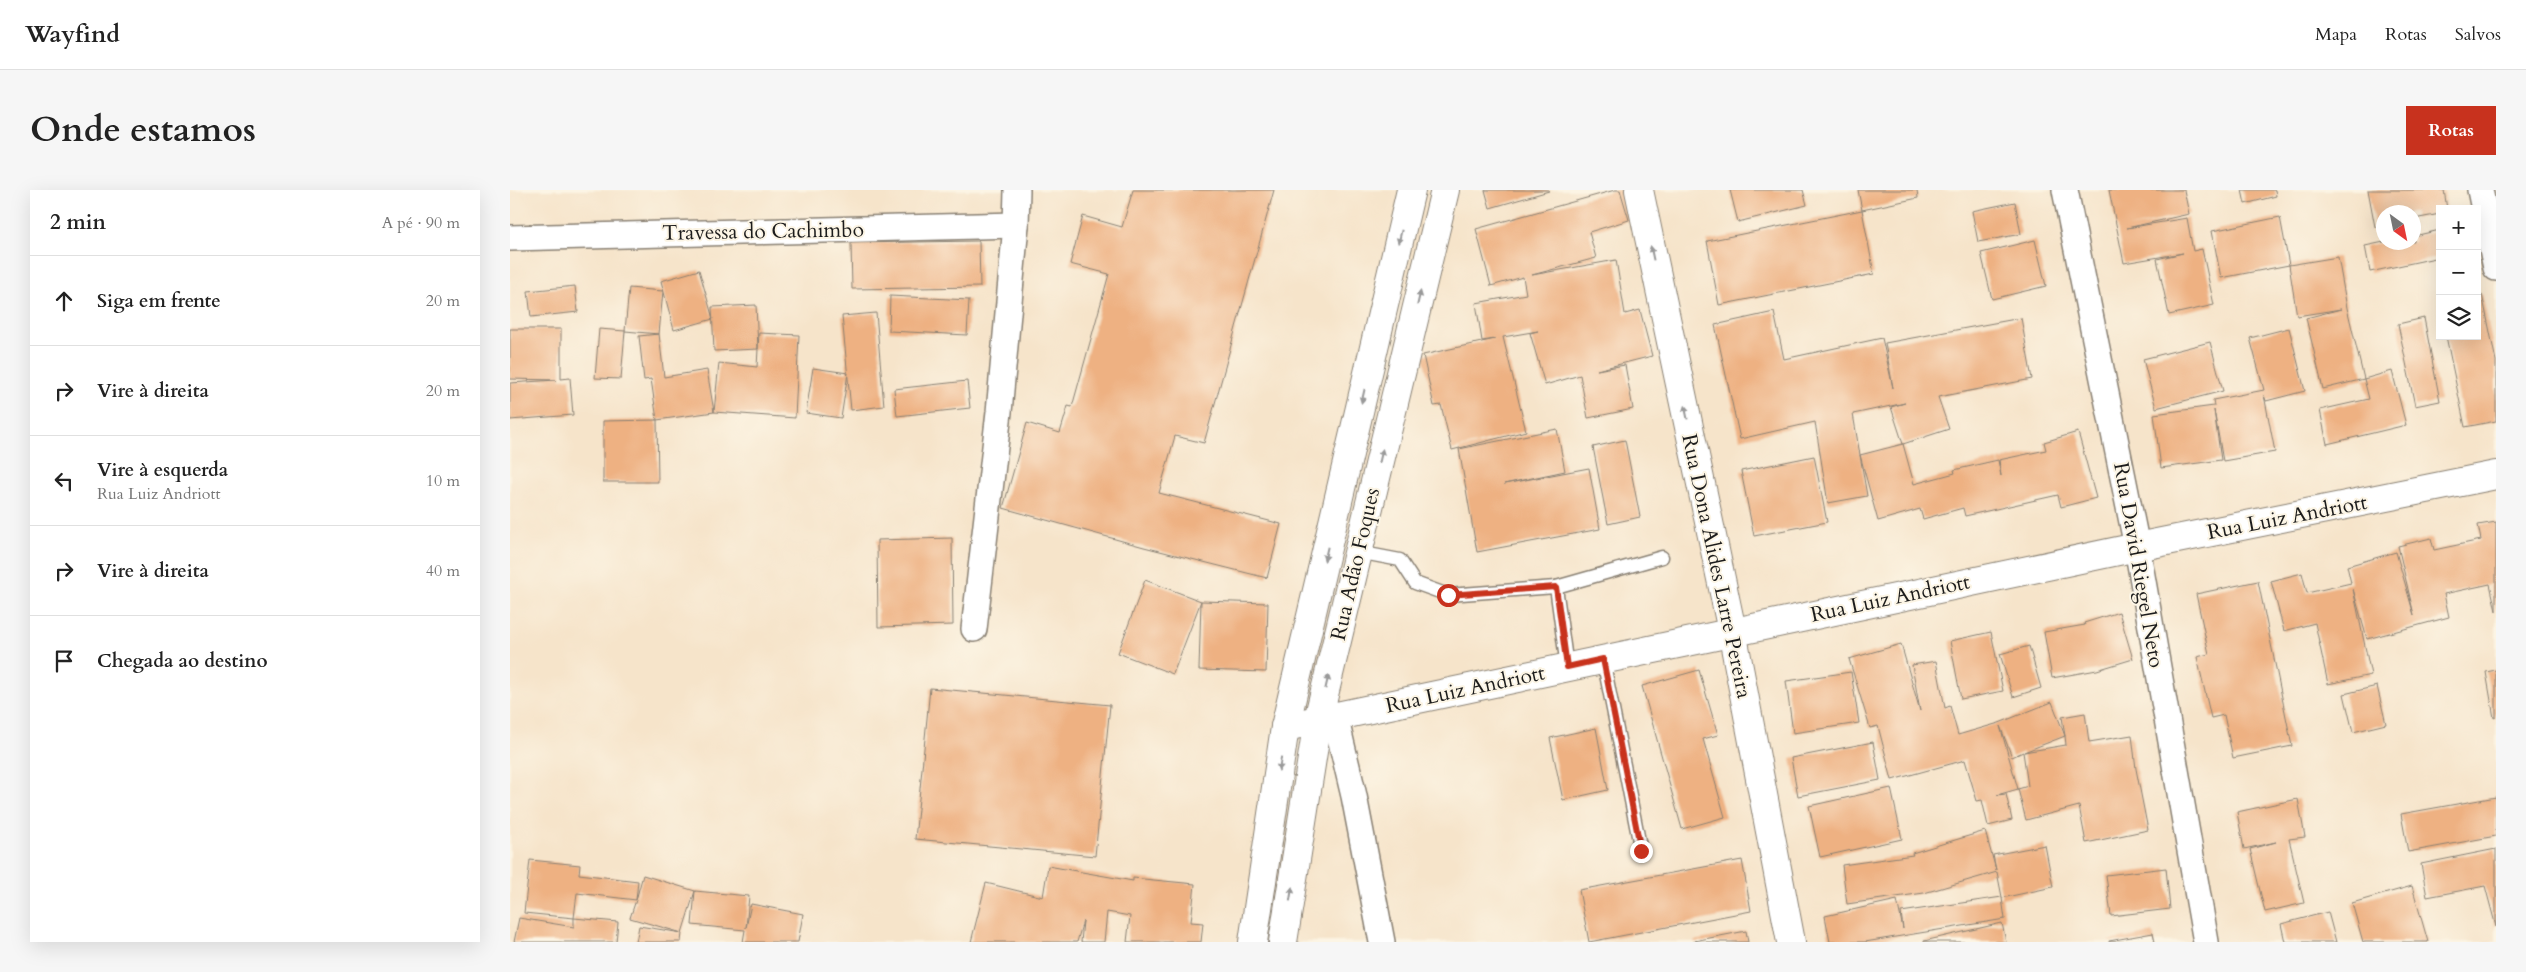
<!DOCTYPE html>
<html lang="pt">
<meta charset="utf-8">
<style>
:root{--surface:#fff;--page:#f6f6f6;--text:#222;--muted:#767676;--line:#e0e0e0;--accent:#c8321e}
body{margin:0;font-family:Cardo,serif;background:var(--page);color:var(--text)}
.controls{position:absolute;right:15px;top:15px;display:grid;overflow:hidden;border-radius:0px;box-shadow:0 5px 20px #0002}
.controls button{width:45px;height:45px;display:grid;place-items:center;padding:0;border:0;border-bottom:1px solid var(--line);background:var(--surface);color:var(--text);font:25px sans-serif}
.compass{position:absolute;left:1866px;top:15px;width:45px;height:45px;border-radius:50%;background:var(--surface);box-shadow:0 5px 20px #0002;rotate:147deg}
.stop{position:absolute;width:15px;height:15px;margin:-11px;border:4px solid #c8321e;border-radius:50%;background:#fff}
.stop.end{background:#c8321e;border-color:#fff;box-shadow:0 1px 5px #0008}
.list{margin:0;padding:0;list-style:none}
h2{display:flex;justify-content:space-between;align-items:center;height:65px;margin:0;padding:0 20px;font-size:21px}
h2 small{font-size:16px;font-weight:400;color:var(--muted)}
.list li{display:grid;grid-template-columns:32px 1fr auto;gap:15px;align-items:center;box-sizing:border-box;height:90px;padding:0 20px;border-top:1px solid var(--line)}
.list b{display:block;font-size:19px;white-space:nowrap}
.list p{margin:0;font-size:16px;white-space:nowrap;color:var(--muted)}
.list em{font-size:16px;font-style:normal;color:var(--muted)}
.icon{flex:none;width:28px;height:28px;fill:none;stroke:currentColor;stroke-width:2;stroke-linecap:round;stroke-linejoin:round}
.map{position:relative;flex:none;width:1986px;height:752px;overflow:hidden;border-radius:0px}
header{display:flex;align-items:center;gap:30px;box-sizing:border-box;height:70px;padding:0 25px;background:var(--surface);border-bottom:1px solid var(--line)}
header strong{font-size:24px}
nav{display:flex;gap:28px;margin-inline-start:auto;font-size:18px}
.intro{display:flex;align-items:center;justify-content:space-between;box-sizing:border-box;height:120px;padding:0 30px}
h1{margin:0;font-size:35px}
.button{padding:12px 22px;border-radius:0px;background:var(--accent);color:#fff;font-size:18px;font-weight:700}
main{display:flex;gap:30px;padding:0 30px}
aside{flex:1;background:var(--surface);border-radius:0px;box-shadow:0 5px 20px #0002}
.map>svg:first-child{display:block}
.building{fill:#eeb182;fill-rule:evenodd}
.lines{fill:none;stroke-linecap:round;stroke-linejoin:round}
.service-casing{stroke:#898073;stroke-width:15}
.minor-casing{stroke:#898073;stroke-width:28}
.tertiary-casing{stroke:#898073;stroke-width:30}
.secondary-casing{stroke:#898073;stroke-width:30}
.service{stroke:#fff;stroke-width:12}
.minor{stroke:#fff;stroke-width:25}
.tertiary{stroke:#fff;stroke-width:28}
.secondary{stroke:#fff;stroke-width:28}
.oneway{fill:#999}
.route{stroke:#c8321e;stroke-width:6}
.labels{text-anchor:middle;stroke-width:4;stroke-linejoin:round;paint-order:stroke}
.street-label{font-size:21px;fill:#1c1c1c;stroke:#fcf5e5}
</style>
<header>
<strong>Wayfind</strong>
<nav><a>Mapa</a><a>Rotas</a><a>Salvos</a></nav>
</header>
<div class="intro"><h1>Onde estamos</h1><a class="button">Rotas</a></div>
<main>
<aside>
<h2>2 min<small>A pé · 90 m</small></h2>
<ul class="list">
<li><svg class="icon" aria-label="ahead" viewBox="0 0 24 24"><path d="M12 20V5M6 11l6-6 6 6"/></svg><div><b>Siga em frente</b></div><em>20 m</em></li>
<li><svg class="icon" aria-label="right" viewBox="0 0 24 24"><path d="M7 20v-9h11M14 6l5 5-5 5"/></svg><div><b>Vire à direita</b></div><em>20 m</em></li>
<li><svg class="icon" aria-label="left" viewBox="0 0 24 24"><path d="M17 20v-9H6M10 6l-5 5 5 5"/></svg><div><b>Vire à esquerda</b><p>Rua Luiz Andriott</p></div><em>10 m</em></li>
<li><svg class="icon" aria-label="right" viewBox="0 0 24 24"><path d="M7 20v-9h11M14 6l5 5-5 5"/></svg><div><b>Vire à direita</b></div><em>40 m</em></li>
<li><svg class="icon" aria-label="arrive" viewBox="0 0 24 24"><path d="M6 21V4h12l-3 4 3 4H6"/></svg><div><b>Chegada ao destino</b></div></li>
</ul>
</aside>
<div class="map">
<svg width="1986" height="752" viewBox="0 0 1986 752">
<rect width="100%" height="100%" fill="#fcf5e5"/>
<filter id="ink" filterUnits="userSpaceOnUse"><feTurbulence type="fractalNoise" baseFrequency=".02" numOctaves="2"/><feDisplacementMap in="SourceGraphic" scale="10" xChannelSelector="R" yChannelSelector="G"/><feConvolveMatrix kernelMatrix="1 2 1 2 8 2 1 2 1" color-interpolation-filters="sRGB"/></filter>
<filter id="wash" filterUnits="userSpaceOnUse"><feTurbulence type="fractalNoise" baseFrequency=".0096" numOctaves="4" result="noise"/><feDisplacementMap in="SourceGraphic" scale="20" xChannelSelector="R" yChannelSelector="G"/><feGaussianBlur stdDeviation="1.12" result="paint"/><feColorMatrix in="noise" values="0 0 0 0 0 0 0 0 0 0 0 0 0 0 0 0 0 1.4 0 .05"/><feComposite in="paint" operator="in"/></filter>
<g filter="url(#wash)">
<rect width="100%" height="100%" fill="#f6e4ca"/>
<g id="blocks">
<!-- building -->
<g class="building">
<polygon points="623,0 764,0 694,253 665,246 649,303 771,334 757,388 634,357 493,318 517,233 550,243 558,216 562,217 599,84 560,74 573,26 612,37"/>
<polygon points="975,0 1039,0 1039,1 980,18"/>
<polygon points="1105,0 1110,0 1119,30 1079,42 1086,68 1022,85 1106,70 1115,124 1130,120 1142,166 1087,180 1115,175 1123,219 1078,228 1070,185 1035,195 1020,143 1028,141 993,147 1016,241 942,260 931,215 924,216 913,165 985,149 972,151 966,113 1016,104 1013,87 981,96 966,39"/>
<polygon points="1220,0 1293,0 1297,15 1228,32"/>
<polygon points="1348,0 1407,0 1408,8 1352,20 1364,84 1209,115 1197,51 1352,20"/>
<polygon points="1599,0 1674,0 1679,24 1617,38 1677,28 1683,61 1692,59 1704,115 1659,125 1647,69 1673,63 1614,73"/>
<polygon points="1732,0 1765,0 1766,6 1735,14"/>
<polygon points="1858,0 1934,0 1937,19 1930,19 1930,24 1904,29 1904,22 1874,22 1874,36 1865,37"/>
<polygon points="1505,12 1511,44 1468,52 1462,21"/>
<polygon points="1770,27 1779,75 1711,88 1702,41"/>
<polygon points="1930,40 1930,67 1860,82 1855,56 1874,52 1904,52 1904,46"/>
<polygon points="1525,50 1536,96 1482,109 1471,63"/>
<polygon points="469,51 470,97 342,99 341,53"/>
<polygon points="1828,67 1837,118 1854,189 1813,199 1796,128 1831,119 1787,126 1779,75"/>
<polygon points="189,80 203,129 164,140 151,91"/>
<polygon points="65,96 68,122 21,127 18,101"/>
<polygon points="119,98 153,101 149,144 154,187 197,180 204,222 147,230 141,189 134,190 129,146 149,144 115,141"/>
<polygon points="1972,104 1986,171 1986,231 1955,237 1936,146 1967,146 1967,105"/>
<polygon points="380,106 459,110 457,145 379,141"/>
<polygon points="246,115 248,159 249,143 289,145 285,228 204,222 209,173 247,177 248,159 204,161 202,117"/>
<polygon points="1264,122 1274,169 1372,148 1383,198 1375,153 1511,128 1522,189 1428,207 1439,239 1393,254 1381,217 1395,213 1343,224 1357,306 1318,313 1305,232 1230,249 1205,135"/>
<polygon points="366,123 374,216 341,220 332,126"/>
<polygon points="1914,128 1930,211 1905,216 1888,134"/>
<polygon points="1779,138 1795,201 1756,211 1754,205 1765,262 1713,271 1704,220 1711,270 1651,278 1644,224 1704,216 1703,210 1754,200 1740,148"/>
<polygon points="0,139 51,139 51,189 60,188 63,225 0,230 0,193 46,190 0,189"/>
<polygon points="89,139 115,141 111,189 85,188"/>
<polygon points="1700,152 1713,201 1646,218 1633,169"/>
<polygon points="303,178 338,183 331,228 296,223"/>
<polygon points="1882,181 1896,235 1817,254 1810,220 1859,209 1854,189"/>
<polygon points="457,191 460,218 387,226 384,199"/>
<polygon points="147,230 148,292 93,292 93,231"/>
<polygon points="1047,239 1055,281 994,294 1079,278 1090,339 967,362 949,259"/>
<polygon points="1568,242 1586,308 1551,317 1548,305 1455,326 1453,318 1413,329 1410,319 1368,331 1350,265 1393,254 1404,294 1445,283 1444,280 1488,270 1491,286 1489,270 1536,260 1534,252"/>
<polygon points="1115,250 1130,327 1098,334 1083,257"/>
<polygon points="1304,266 1317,332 1244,346 1231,281"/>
<polygon points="1986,332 1986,421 1980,394 1934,404 1939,427 1857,449 1843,399 1861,485 1818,494 1805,433 1774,441 1761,391 1792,383 1797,403 1841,393 1837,376 1886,362 1904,425 1888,356 1921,348 1924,360 1971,350 1968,335"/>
<polygon points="442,348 443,435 368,437 367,350"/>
<polygon points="635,390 691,411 758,413 756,482 689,480 691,411 663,484 608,463"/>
<polygon points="1748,391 1782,556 1723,568 1714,525 1701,528 1687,467 1699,464 1686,404"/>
<polygon points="1609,422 1623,469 1587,480 1542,488 1534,442 1575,435 1574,433"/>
<polygon points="1481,442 1493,501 1451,509 1440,451"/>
<path d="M1391,454L1410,521L1402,475L1426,471L1435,518L1440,516L1448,545L1489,533L1542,512L1555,546L1552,527L1575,523L1579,552L1622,545L1626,579L1638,640L1576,653L1569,616L1516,630L1508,599L1518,596L1513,562L1502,567L1490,536L1508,599L1487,605L1496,604L1502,630L1478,636L1472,610L1467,611L1455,570L1382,590L1368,536L1360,538L1339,469ZM1555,546L1556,555L1514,562Z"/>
<polygon points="1519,456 1531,498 1503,507 1490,464"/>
<polygon points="1189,480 1208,545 1193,549 1215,627 1172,639 1132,496"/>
<polygon points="1986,480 1986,527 1984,528 1976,482"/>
<polygon points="1341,482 1349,533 1283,543 1276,491"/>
<polygon points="1867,496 1876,534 1843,542 1834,504"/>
<polygon points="420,498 600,515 585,666 405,649"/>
<polygon points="1086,538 1098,600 1053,610 1040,548"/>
<polygon points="1363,552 1370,590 1288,606 1281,568"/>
<polygon points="1381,598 1392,649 1310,667 1299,616"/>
<polygon points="1986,607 1986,646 1898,662 1891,624"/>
<polygon points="1788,609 1795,647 1779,649 1794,713 1755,722 1740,659 1766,652 1734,659 1727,622"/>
<polygon points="1475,641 1486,680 1483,665 1535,655 1543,697 1492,708 1495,729 1355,752 1320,752 1315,726 1387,710 1393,739 1391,722 1492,707 1487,682 1414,703 1337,714 1332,675 1403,665 1402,663"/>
<polygon points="1986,659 1986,737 1975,696 1917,707 1911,674"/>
<polygon points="20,670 70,675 69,684 128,691 126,710 133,685 185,701 172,743 120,728 126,710 67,703 64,728 14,723"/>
<polygon points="1232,670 1241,721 1079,752 1069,700"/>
<polygon points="538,676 623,691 623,688 685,694 681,732 693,733 691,752 617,752 620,726 597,722 594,752 571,752 573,731 567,752 461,752 476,693 533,707"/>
<polygon points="1656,678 1660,719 1601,726 1596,685"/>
<polygon points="1902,696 1918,752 1853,752 1842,713"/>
<polygon points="185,701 239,706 236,738 241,714 293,724 288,752 233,752 235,740 182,735"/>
<polygon points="1818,722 1826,752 1775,752 1771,734"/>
<polygon points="9,728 64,737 64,728 108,732 106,752 4,752"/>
<polygon points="1492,733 1496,752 1414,752 1414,751"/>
<polygon points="129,736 172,743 171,752 126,752"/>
<polygon points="1236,741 1238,752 1184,752 1184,751"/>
<polygon points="1643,743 1645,752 1599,752 1599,751"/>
</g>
</g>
</g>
<g filter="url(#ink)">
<use href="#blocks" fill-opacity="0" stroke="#898073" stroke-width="1"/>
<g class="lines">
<defs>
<g id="service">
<polyline points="848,362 890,370 905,393 938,405 1046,397 1152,367"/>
<polyline points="1046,397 1057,477"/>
<polyline points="1093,469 1131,661"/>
</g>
<g id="minor">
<polyline points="1555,0 1627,357 1696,752"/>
<polyline points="1970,0 1986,78"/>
<polyline points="0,48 506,35"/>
<polyline points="464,439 489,222 506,35 507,0"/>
<polyline points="825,526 844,606 872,752"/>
</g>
<g id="tertiary">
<polyline points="1129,0 1222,441 1281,752"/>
<polyline points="775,537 1627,357 1986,285"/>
</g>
<g id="secondary">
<polyline points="743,752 775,537 901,0"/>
<polyline points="773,752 808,530 935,0"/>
</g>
</defs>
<!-- service casing -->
<use href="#service" class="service-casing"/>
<!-- minor casing -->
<use href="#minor" class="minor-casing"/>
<!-- tertiary casing -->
<use href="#tertiary" class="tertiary-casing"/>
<!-- secondary casing -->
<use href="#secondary" class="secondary-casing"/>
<!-- service -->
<use href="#service" class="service"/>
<!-- minor -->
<use href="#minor" class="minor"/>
<!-- tertiary -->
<use href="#tertiary" class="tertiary"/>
<!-- secondary -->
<use href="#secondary" class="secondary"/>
</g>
<!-- one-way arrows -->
<defs><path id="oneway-solid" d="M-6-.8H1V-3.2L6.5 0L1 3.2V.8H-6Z" transform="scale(1.25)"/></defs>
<g class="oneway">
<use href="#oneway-solid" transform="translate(890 47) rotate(103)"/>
<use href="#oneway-solid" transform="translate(1142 63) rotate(-102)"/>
<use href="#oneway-solid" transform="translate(909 108) rotate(-77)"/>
<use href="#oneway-solid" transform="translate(853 206) rotate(103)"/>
<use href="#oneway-solid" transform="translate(1176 222) rotate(-102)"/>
<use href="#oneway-solid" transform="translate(871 266) rotate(-77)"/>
<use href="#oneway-solid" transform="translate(816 364) rotate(103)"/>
<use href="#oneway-solid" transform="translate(817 492) rotate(-77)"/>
<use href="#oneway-solid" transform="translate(770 574) rotate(99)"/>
<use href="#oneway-solid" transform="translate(781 704) rotate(-81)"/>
</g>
</g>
<g class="lines" filter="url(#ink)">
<!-- route -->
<polyline class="route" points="938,405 1046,397 1057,477 1093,469 1131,661"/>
</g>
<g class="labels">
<!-- street labels -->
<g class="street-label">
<text transform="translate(253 41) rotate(-1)" y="7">Travessa do Cachimbo</text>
<text transform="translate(1777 327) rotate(-11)" y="7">Rua Luiz Andriott</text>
<text transform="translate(845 374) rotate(-77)" y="7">Rua Adão Foques</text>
<text transform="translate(1629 375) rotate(80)" y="7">Rua David Riegel Neto</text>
<text transform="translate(1207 376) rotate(78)" y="7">Rua Dona Alides Larre Pereira</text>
<text transform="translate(1380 408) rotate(-12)" y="7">Rua Luiz Andriott</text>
<text transform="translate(955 499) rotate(-12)" y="7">Rua Luiz Andriott</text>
</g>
</g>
</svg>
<div class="controls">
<button>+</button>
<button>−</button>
<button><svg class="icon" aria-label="layers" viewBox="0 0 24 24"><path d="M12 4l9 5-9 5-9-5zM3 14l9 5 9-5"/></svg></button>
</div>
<svg class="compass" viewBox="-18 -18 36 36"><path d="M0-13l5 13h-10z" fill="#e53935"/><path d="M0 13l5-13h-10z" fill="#767676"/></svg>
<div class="stop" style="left:938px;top:405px"></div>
<div class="stop end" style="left:1131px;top:661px"></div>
</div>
</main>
